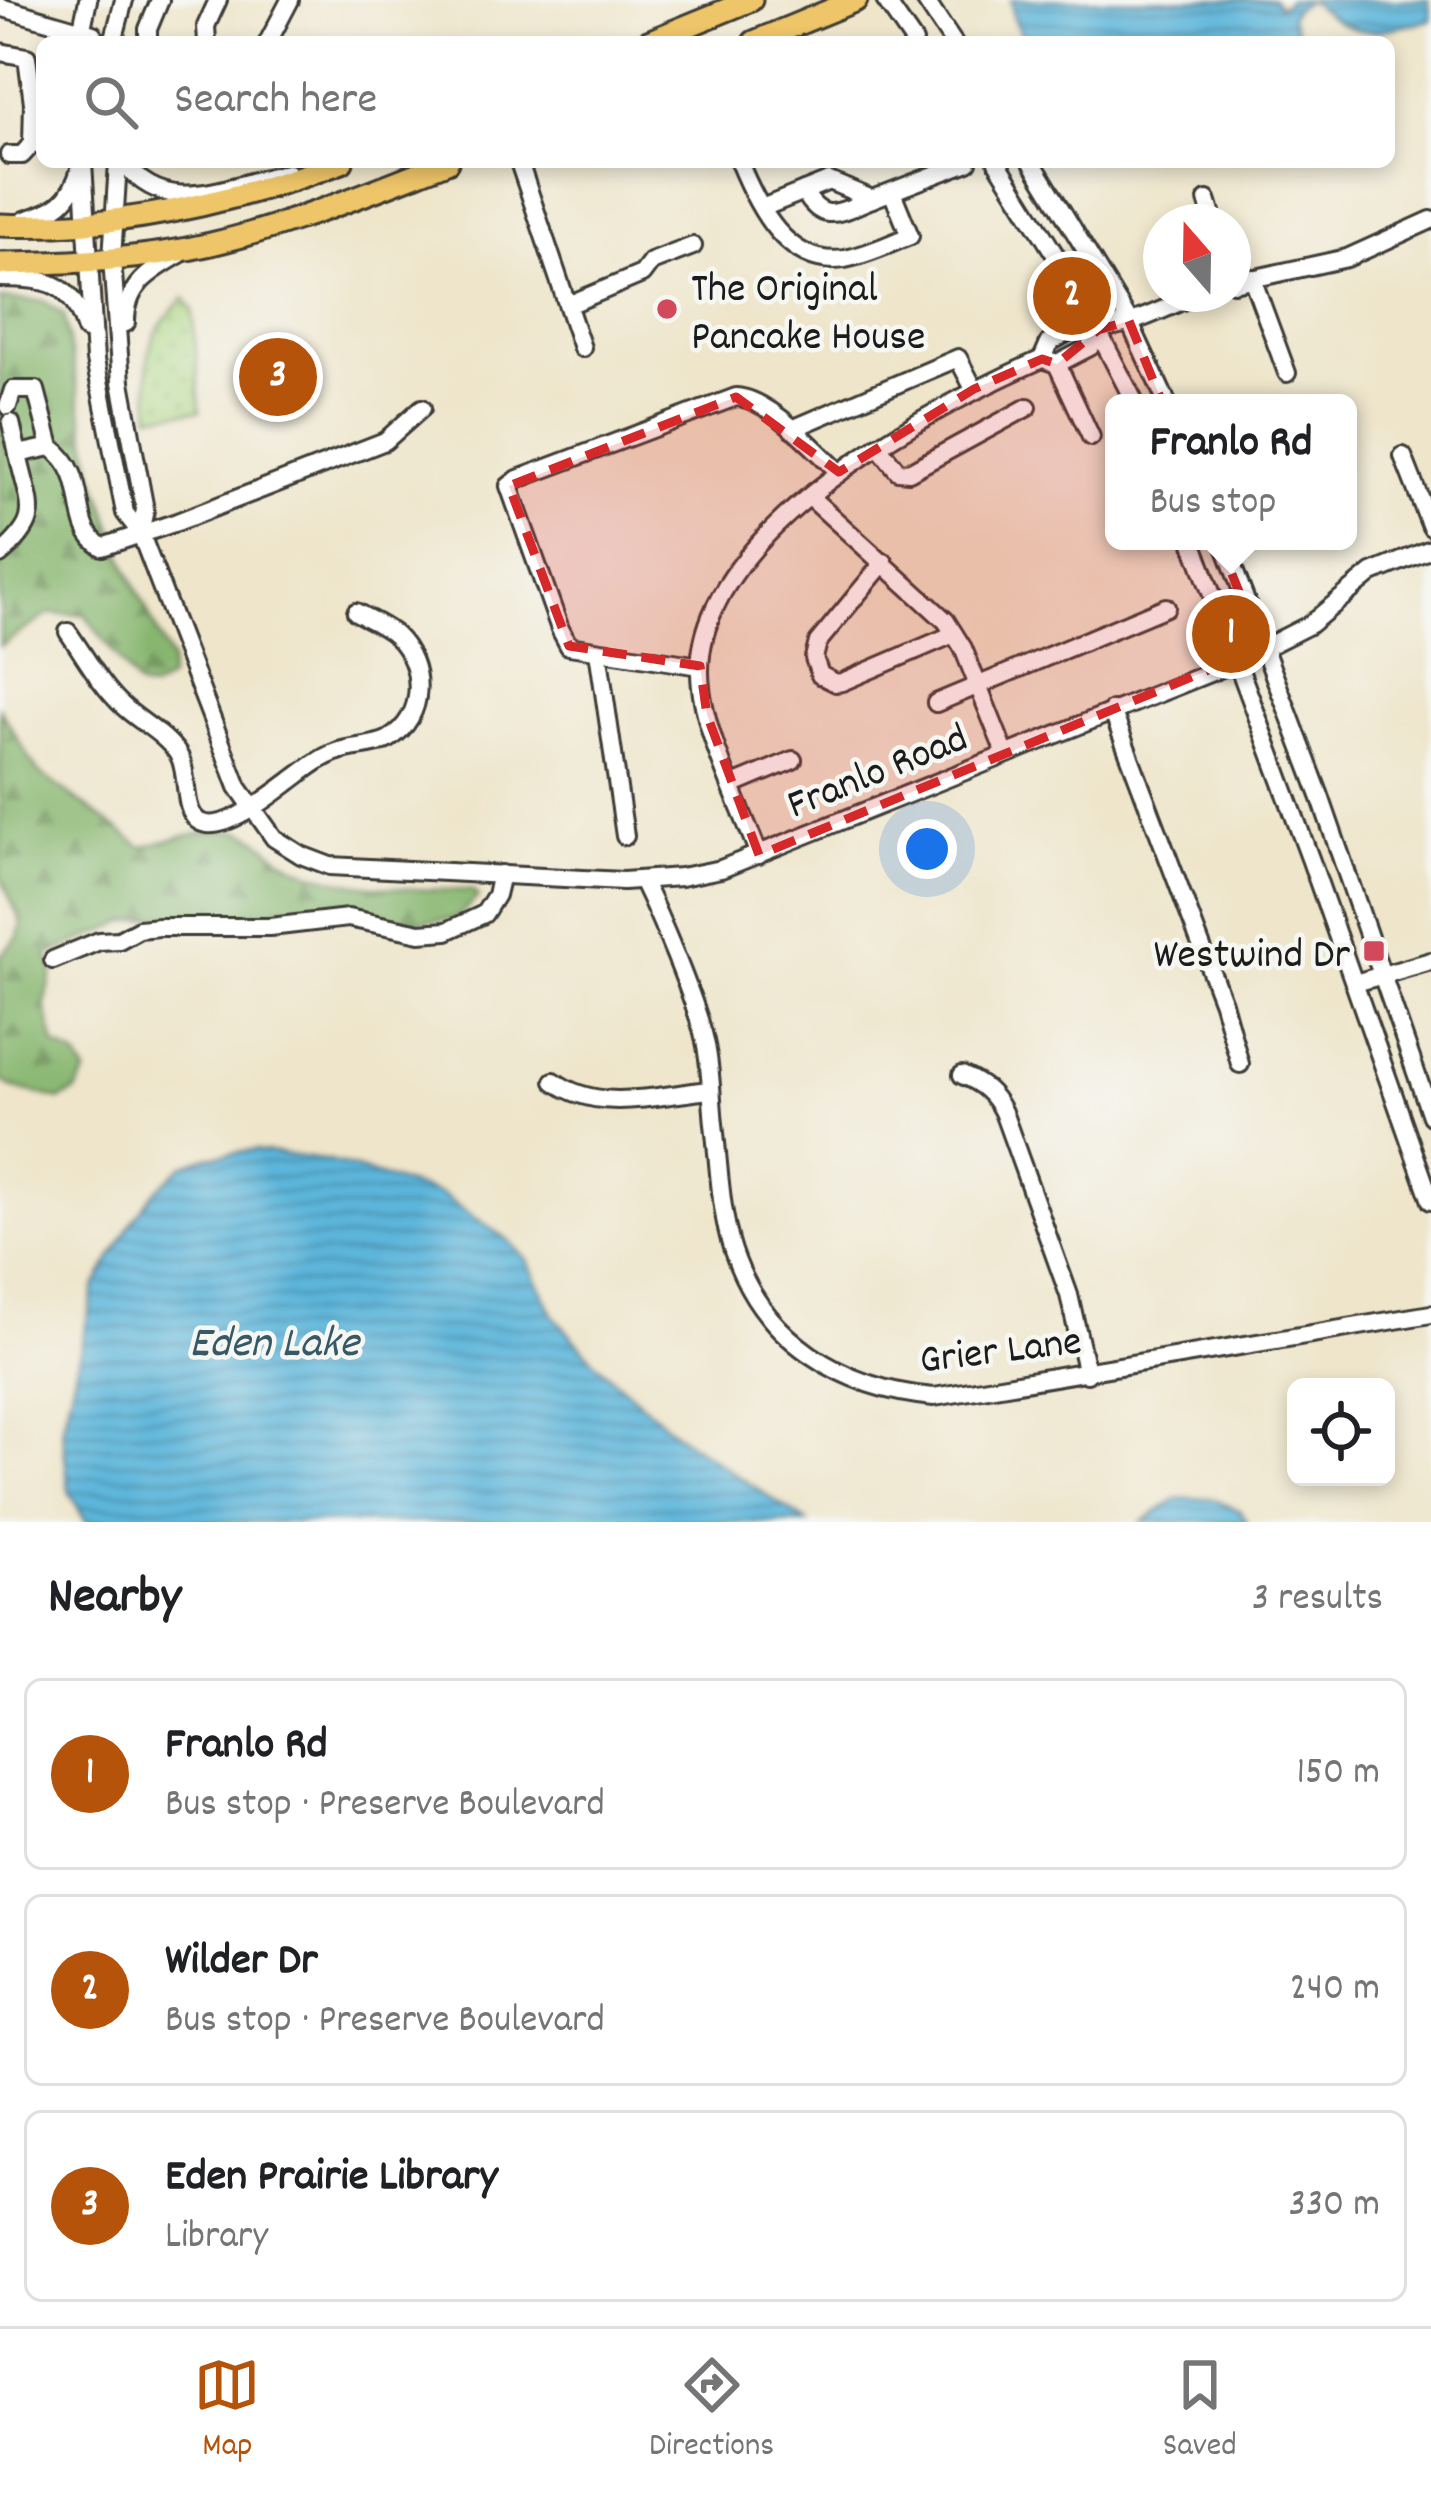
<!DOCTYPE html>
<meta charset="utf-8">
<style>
:root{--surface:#fff;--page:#f6f6f6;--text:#202124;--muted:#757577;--line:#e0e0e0;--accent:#b45309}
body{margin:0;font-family:Dekko,sans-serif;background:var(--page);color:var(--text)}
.controls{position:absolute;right:36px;bottom:36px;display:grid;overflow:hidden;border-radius:18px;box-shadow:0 6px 18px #0003}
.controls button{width:108px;height:108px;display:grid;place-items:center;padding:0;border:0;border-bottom:3px solid var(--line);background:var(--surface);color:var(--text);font:60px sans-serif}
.compass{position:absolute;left:1143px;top:204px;width:108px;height:108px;border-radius:50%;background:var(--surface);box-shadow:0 6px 18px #0003;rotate:340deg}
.you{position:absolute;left:927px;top:849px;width:42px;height:42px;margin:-30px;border:9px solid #fff;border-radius:50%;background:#1a73e8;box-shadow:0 0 0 18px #1a73e833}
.badge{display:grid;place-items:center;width:78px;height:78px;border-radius:50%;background:var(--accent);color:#fff;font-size:39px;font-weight:700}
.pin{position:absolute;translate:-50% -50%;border:6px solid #fff;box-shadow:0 3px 12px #0006}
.popup{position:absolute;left:1105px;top:394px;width:252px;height:156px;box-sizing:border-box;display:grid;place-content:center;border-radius:18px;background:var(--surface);filter:drop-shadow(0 3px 9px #0005);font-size:39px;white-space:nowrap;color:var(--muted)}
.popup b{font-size:45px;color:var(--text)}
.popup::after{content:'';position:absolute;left:50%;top:100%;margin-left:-24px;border:24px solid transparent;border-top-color:var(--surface)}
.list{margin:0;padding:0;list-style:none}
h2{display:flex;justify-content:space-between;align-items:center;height:156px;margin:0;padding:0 48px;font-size:51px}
h2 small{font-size:39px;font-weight:400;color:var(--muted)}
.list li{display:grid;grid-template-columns:78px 1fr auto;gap:36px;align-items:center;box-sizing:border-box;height:192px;margin:0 24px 24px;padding:0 24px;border:3px solid var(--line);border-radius:18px}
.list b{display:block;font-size:45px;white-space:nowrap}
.list p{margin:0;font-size:39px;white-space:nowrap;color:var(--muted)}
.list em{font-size:39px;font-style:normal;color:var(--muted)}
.icon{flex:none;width:66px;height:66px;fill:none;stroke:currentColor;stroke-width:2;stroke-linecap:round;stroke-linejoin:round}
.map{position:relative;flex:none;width:1431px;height:1522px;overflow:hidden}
.search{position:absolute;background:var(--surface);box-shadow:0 6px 18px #0003;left:36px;right:36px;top:36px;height:132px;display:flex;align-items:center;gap:30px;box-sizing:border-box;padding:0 42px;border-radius:18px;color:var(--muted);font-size:45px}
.sheet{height:804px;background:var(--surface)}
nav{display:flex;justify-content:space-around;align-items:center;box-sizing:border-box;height:168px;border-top:3px solid var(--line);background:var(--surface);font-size:33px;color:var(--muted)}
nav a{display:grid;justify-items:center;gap:6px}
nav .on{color:var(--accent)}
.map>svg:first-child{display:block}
.grass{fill:url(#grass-dots);stroke:#63784e;stroke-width:3}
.forest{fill:url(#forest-firs);stroke:#526945;stroke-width:3}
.water{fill:url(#water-rules);stroke:#3c687b;stroke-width:3}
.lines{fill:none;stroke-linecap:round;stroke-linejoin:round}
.minor-casing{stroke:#3c3a36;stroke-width:22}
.major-casing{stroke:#3c3a36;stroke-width:27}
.minor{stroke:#fff;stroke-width:16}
.major{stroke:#eec569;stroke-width:21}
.marked{fill:#d62828;fill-opacity:0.2;stroke:#d62828;stroke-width:9;stroke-dasharray:24 15;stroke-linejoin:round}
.poi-dot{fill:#d1495b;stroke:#f6f6f2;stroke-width:4.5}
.labels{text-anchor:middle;stroke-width:9;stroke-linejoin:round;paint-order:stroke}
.poi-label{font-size:42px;fill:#1c1c1c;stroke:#f6f6f2;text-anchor:start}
.street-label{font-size:42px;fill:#1c1c1c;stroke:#f6f6f2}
.water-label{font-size:45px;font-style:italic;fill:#365968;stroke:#f6f6f2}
</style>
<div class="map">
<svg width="1431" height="1522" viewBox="0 0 1431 1522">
<defs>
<pattern id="grass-dots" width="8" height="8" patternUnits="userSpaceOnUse" patternTransform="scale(3)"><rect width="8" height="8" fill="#aad580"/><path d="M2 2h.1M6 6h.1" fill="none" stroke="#92b66e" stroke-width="1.8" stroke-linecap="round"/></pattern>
<pattern id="forest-firs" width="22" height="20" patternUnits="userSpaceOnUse" patternTransform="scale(3)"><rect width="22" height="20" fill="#87b66e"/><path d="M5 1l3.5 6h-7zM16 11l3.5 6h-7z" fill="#6e935a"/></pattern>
<pattern id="water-rules" width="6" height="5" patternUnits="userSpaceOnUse" patternTransform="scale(3)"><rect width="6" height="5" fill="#5cb5da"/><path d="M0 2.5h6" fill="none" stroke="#4b92b0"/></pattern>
</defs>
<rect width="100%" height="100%" fill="#f6f6f2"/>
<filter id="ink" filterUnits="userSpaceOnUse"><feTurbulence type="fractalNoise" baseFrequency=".00833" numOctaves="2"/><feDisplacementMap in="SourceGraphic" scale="24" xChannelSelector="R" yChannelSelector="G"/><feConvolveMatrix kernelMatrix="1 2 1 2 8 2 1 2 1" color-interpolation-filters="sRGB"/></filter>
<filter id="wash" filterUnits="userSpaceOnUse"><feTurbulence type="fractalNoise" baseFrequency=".004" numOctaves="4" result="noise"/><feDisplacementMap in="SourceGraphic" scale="48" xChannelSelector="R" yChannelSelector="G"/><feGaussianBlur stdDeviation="2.7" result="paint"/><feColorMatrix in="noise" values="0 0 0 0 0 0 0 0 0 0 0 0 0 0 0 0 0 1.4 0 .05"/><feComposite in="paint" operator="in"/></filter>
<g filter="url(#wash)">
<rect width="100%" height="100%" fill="#eee5ca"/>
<!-- grass -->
<path class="grass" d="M185,298L193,310L200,411L151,415C147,358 140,339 185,298Z"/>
<!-- forest -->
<g class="forest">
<polygon points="0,299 44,301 64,315 93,471 128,571 171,661 169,679 152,690 138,687 85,614 49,614 0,646"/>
<path d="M0,709L38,772L142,847C170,841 214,824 243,832C261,837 273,855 289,863C342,890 415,890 472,890L478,897L455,919L411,922L358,912L297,909L224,919L169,915L126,922L47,955L53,970L45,1005L55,1045L77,1057L86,1074L76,1091L60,1100L11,1087L0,1079V956L18,937L21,923L0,875Z"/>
</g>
<!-- water -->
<g class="water">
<path d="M1011,0H1273L1279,7L1289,0H1428L1431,20C1371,32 1358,43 1308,0L1294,9L1290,17L1301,42H1025L1014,18Z"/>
<polygon points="255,1150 329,1161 440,1194 507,1239 527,1260 554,1316 601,1368 680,1437 807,1522 86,1522 69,1491 62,1429 95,1286 133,1220 155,1191 182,1166 206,1157"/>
<polygon points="1211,1498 1240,1511 1247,1522 1142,1522 1176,1499"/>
</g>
</g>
<g filter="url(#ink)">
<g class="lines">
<defs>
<g id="minor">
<polyline points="885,0 914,42"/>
<polyline points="925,0 953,42"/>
<polyline points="0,7 93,34 97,42"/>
<polyline points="79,42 88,0"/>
<polyline points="113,42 124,0"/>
<polyline points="148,42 148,29 160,0"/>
<polyline points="207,42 206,26 218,0"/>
<polyline points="268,42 290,0"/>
<polyline points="0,52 27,57 33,103 32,144 22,155 9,155"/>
<polyline points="83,162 95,360 125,513 140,532 238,787 274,838 301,855 330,866 623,881 681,877 721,869 1234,663 1309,625 1372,573 1431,549"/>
<polyline points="118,162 112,259 121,382 145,510 140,532"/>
<path d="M123,162C169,221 226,184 288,173"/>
<polyline points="519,162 582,348"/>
<path d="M739,162C757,206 787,268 845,259C867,255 889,244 910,236L892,192"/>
<polyline points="997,162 1076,288 1135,403"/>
<polyline points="1032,162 1129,321 1167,403"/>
<path d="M804,191C823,227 841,211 872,199"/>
<polyline points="1207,200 1214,222"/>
<polyline points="762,208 829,181 872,199 968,162"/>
<path d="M25,220C56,211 71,201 80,169"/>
<path d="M0,278C48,279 70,280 86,330"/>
<polyline points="1252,278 1287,373"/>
<polyline points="1233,283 1347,258 1431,220"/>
<polyline points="568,305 642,274 651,262 693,246"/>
<path d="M126,323C125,285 151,271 180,254"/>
<polyline points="1048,361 1057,364 1090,347 1098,330"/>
<polyline points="1057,364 1091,437"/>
<polyline points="8,406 13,390 36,390 51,447"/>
<polyline points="11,423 18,454"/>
<polyline points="792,429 958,358 974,389"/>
<polyline points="878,446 898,471 909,472 1028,407"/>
<polyline points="1403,456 1431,527"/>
<polyline points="810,497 946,621 963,648 1005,753"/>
<polyline points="1192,541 1311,861 1431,1201"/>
<polyline points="1223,541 1320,796 1431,1116"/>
<path d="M0,555C45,516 29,508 18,454L51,447C93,478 67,525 102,547L177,522L385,441L422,408"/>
<polyline points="884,562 818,642 814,658 820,675 836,683 842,682 954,634"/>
<path d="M68,632C85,656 101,686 123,706C140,722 165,734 178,754C190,772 181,812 200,822C223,834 272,795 289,782C304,771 319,758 336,752C353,745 372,748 389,739C426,717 426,665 396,636C386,626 368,619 356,612"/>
<polyline points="598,651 625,836"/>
<path d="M700,666L569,646L560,629L509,486L518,479L736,397C770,399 814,449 839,472"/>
<polyline points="936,703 1166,607"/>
<polyline points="1112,710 1223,1003 1240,1064"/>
<polyline points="733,785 793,760"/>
<path d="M759,855C739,801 701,730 700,673C698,530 930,409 1042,359L1049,343L1079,326C1119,335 1162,309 1198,294"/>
<path d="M642,880C662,921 691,990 703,1033C711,1061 711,1095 714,1124C719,1165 720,1211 733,1251C763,1341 843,1389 934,1397L1431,1314"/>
<polyline points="53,960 99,941 119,940 139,929 159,927 270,927 348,918 420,933 447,931 484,914 496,895 501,874"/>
<polyline points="1355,983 1431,961"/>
<path d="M962,1075C982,1084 993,1092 1003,1112L1069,1295L1087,1374"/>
<path d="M554,1081C598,1114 659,1095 710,1090"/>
</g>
<g id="major">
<polyline points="648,42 751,0"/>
<polyline points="754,42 856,0"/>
<path d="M0,225C117,230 233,203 342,162"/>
<path d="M0,264C70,263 143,260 211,244C292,225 370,192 447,162"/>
</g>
</defs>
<!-- minor casing -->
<use href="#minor" class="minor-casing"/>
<!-- major casing -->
<use href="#major" class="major-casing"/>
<!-- minor -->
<use href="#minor" class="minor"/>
<!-- major -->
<use href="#major" class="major"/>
</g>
</g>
<!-- marked area -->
<path class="marked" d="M1129,321L1262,648L759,855L707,715L700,666L569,646L509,486L736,397L839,472L974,389L1042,359L1057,364L1098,330Z"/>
<!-- markers -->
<g class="poi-dot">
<circle cx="667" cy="309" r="12"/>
<rect x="1362" y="939" width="24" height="24" rx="6"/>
</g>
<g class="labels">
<!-- poi labels -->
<g class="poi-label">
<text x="691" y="300">The Original<tspan x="691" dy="48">Pancake House</tspan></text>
<text x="1350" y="966" text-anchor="end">Westwind Dr</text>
</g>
<!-- street labels -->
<g class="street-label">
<text transform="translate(876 768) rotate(-22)" y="15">Franlo Road</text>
<text transform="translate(1000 1347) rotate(-7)" y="15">Grier Lane</text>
</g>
<!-- water labels -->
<g class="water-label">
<text x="274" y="1355">Eden Lake</text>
</g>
</g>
</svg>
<div class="controls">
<button><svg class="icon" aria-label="locate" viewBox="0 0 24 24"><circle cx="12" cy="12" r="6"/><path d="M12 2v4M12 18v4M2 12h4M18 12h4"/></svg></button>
</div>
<svg class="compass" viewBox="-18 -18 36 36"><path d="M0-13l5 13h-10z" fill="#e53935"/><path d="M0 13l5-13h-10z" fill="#757577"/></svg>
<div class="you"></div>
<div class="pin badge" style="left:1231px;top:634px">1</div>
<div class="popup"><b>Franlo Rd</b>Bus stop</div>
<div class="pin badge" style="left:1072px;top:296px">2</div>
<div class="pin badge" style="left:278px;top:377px">3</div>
<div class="search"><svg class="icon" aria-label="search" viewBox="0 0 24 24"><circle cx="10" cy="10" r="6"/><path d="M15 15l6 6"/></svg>Search here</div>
</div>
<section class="sheet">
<h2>Nearby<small>3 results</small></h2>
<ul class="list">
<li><span class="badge">1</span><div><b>Franlo Rd</b><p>Bus stop · Preserve Boulevard</p></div><em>150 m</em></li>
<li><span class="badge">2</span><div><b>Wilder Dr</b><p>Bus stop · Preserve Boulevard</p></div><em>240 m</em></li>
<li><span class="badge">3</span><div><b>Eden Prairie Library</b><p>Library</p></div><em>330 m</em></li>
</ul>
</section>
<nav>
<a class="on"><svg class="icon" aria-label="map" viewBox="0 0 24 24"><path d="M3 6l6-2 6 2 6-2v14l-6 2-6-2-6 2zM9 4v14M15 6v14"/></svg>Map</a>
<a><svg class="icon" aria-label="directions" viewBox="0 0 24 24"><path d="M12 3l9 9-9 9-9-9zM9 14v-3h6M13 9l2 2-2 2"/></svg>Directions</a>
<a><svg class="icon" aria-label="saved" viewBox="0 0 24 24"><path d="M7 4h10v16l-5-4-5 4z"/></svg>Saved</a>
</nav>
